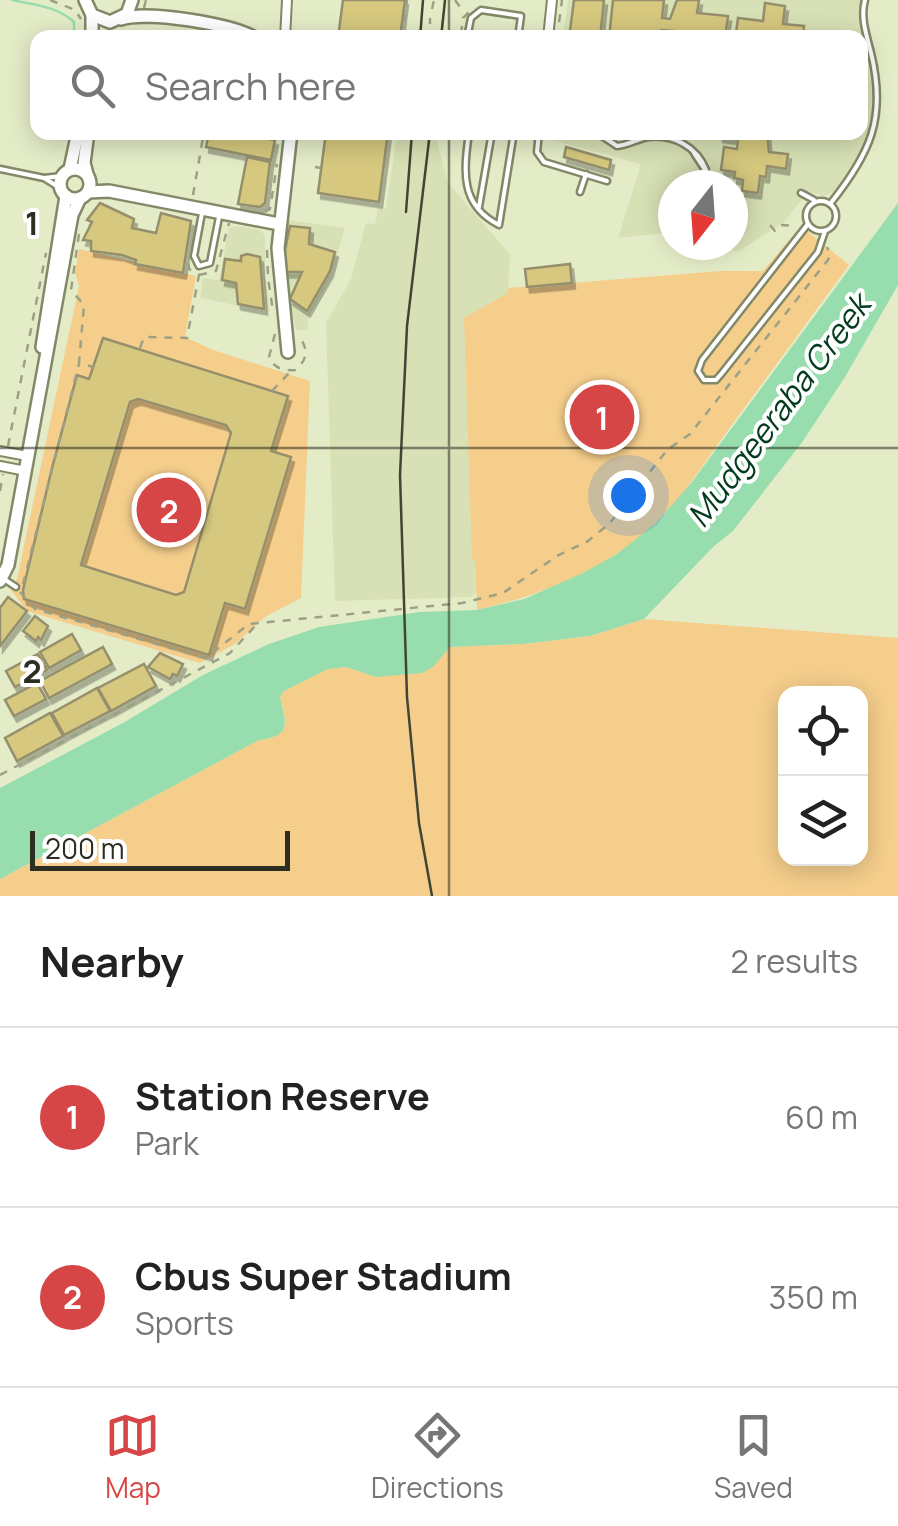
<!DOCTYPE html>
<style>
:root{--surface:#fff;--page:#f2f2f2;--text:#222;--muted:#767676;--line:#e0e0e0;--accent:#d64647}
body{margin:0;font-family:Manrope,sans-serif;background:var(--page);color:var(--text)}
.controls{position:absolute;right:30px;bottom:30px;display:grid;overflow:hidden;border-radius:20px;box-shadow:0 5px 25px #0003}
.controls button{width:90px;height:90px;display:grid;place-items:center;padding:0;border:0;border-bottom:2px solid var(--line);background:var(--surface);color:var(--text);font:50px sans-serif}
.compass{position:absolute;left:658px;top:170px;width:90px;height:90px;border-radius:50%;background:var(--surface);box-shadow:0 5px 25px #0003;rotate:197deg}
.scale{position:absolute;left:30px;bottom:25px;width:260px;box-sizing:border-box;padding-left:10px;border:5px solid #2c2e21;border-top:0;font-size:28px;line-height:35px;white-space:nowrap;color:#2c2e21;-webkit-text-stroke:8px #fff;paint-order:stroke}
.you{position:absolute;left:628px;top:495px;width:35px;height:35px;margin:-25px;border:8px solid #fff;border-radius:50%;background:#1a73e8;box-shadow:0 0 0 15px #1a73e833}
.badge{display:grid;place-items:center;width:65px;height:65px;border-radius:50%;background:var(--accent);color:#fff;font-size:32px;font-weight:700}
.pin{position:absolute;translate:-50% -50%;border:5px solid #fff;box-shadow:0 2px 10px #0006}
.list{margin:0;padding:0;list-style:none}
h2{display:flex;justify-content:space-between;align-items:center;height:130px;margin:0;padding:0 40px;font-size:42px}
h2 small{font-size:32px;font-weight:400;color:var(--muted)}
.list li{display:grid;grid-template-columns:65px 1fr auto;gap:30px;align-items:center;box-sizing:border-box;height:180px;padding:0 40px;border-top:2px solid var(--line)}
.list b{display:block;font-size:38px;white-space:nowrap}
.list p{margin:0;font-size:32px;white-space:nowrap;color:var(--muted)}
.list em{font-size:32px;font-style:normal;color:var(--muted)}
.icon{flex:none;width:55px;height:55px;fill:none;stroke:currentColor;stroke-width:2;stroke-linecap:round;stroke-linejoin:round}
.map{position:relative;flex:none;width:898px;height:896px;overflow:hidden}
.search{position:absolute;background:var(--surface);box-shadow:0 5px 25px #0003;left:30px;right:30px;top:30px;height:110px;display:flex;align-items:center;gap:25px;box-sizing:border-box;padding:0 35px;border-radius:20px;color:var(--muted);font-size:38px}
.sheet{height:490px;background:var(--surface)}
nav{display:flex;justify-content:space-around;align-items:center;box-sizing:border-box;height:140px;border-top:2px solid var(--line);background:var(--surface);font-size:28px;color:var(--muted)}
nav a{display:grid;justify-items:center;gap:5px}
nav .on{color:var(--accent)}
.map>svg:first-child{display:block}
.built{fill:#d8e1b5}
.green{fill:#f5ce8c;fill-rule:evenodd}
.water{fill:#97ddae}
.lines{fill:none;stroke-linecap:round;stroke-linejoin:round}
.stream{stroke:#97ddae;stroke-width:2.5}
.building{fill:#d6c87e;stroke:#958f6d;stroke-width:2.5;fill-rule:evenodd;filter:url(#shadow)}
.lane-casing{stroke:#828968;stroke-width:9}
.street-casing{stroke:#828968;stroke-width:12}
.secondary-casing{stroke:#828968;stroke-width:16}
.path{stroke:#9ca186;stroke-width:2.5;stroke-dasharray:8 8;stroke-linecap:butt}
.lane{stroke:#fff;stroke-width:4}
.street{stroke:#fff;stroke-width:8}
.secondary{stroke:#fff;stroke-width:11}
.rail{stroke:#424535;stroke-width:2.5}
.grid{fill:none;stroke:#2c2e21;stroke-width:2.5;stroke-opacity:0.55}
.labels{text-anchor:middle;stroke-width:8;stroke-linejoin:round;paint-order:stroke}
.water-label{font-size:32px;font-style:italic;fill:#023b1e;stroke:#fff}
.grid-label{font-size:32px;text-anchor:middle;font-weight:bold;fill:#2c2e21;stroke:#fff;stroke-width:8;stroke-linejoin:round;paint-order:stroke}
</style>
<div class="map">
<svg width="898" height="896" viewBox="0 0 898 896">
<defs>
<filter id="shadow"><feDropShadow dx="3" dy="5.5" stdDeviation="0" flood-color="#0004"/></filter>
</defs>
<rect width="100%" height="100%" fill="#e4ecc7"/>
<!-- built -->
<g class="built">
<polygon points="568,0 861,0 861,29 874,97 870,131 854,166 833,192 824,196 808,192 783,223 739,251 722,250 714,245 733,245 733,185 673,185 673,222 665,233 618,238 641,164 548,139 550,132 860,132 860,38 563,37"/>
<polygon points="397,133 436,138 448,183 510,254 508,293 475,560 476,592 470,597 335,601 326,323 351,279 366,223 375,224 378,208 386,209"/>
<polygon points="287,220 345,228 331,276 308,317 308,330 296,330 287,287"/>
<polygon points="235,226 260,230 265,235 265,276 270,312 200,298 203,278 219,280 229,228"/>
</g>
<!-- green -->
<g class="green">
<path d="M801,226L849,265C808,321 767,377 726,433C703,464 683,498 655,524C606,570 541,595 477,610L475,560L472,559L464,318L508,293V288L721,271H763Z"/>
<polygon points="79,249 196,276 185,337 213,350 310,381 301,598 265,617 235,644 200,663 27,611 11,590 17,579 79,286 75,273"/>
<path d="M644,619L898,638V896H0V879L259,740C292,736 287,723 280,697L284,691L328,669L346,667L376,677L441,656L450,647L523,644L590,636ZM786,694H860V858H786Z"/>
</g>
<!-- water -->
<path class="water" d="M898,203V285L845,377L803,441L733,531L714,546L644,619L590,636L523,644L450,647L433,667L422,673L376,677L346,667L328,669L284,691L280,697C286,724 292,736 259,740L0,879V788L123,723L203,675L269,644L319,627L420,612L477,610L524,599L583,573L617,554L655,524L692,482Z"/>
<g class="lines">
<!-- stream -->
<path class="stream" d="M12,0C34,5 57,6 74,22V38"/>
</g>
<!-- building -->
<g class="building">
<polygon points="343,0 405,0 400,38 338,38"/>
<polygon points="574,0 604,0 600,38 569,38"/>
<polygon points="613,0 664,0 662,18 670,19 677,0 699,0 697,13 728,16 725,37 695,33 694,38 673,38 674,31 661,30 660,38 609,38"/>
<polygon points="765,3 785,6 783,24 804,26 803,38 759,38 736,33 738,18 763,21"/>
<polygon points="209,132 270,132 269,139 275,140 271,160 206,147"/>
<polygon points="326,132 388,132 379,202 318,193"/>
<polygon points="720,132 767,132 769,152 788,154 786,169 767,166 766,177 760,176 758,193 742,191 743,180 734,178 735,172 721,170 724,147 737,149 738,139 720,137"/>
<polygon points="566,147 611,160 609,170 564,157"/>
<polygon points="247,157 270,162 265,203 260,207 238,204"/>
<polygon points="100,203 134,219 132,228 156,233 161,213 191,221 183,273 135,264 136,260 122,255 91,251 91,241 83,240 92,222 87,220"/>
<polygon points="290,226 310,228 309,244 335,252 330,271 307,311 290,299 302,272 286,272 285,250"/>
<polygon points="247,254 260,257 264,309 238,304 236,283 222,280 225,259 241,261 241,256"/>
<polygon points="570,264 572,283 527,287 525,269"/>
<path d="M103,338L288,396L271,451L291,457L245,609L225,603L209,655L24,599L23,590L52,468L77,375L89,379ZM138,399L226,425L231,433L184,592L176,595L81,565L130,402Z"/>
<polygon points="8,597 27,611 0,646 0,608"/>
<polygon points="35,616 48,626 41,640 38,637 36,641 23,631"/>
<polygon points="72,634 81,650 49,668 40,652"/>
<polygon points="103,647 112,664 49,698 40,681"/>
<polygon points="160,653 183,664 177,676 173,674 170,679 148,667"/>
<polygon points="38,654 47,670 15,687 6,671"/>
<polygon points="144,664 156,686 111,711 98,688"/>
<polygon points="37,683 46,699 14,716 5,700"/>
<polygon points="97,688 110,711 64,735 52,713"/>
<polygon points="50,713 63,736 17,761 5,738"/>
</g>
<g class="lines">
<defs>
<g id="lane">
<polyline points="467,38 471,18 481,10 521,16 518,38"/>
<path d="M469,132C464,170 459,205 499,225L514,132"/>
<polyline points="539,132 537,152 544,162 607,181"/>
<path d="M596,132L617,146C628,145 637,139 648,137C674,134 697,147 706,170"/>
<polyline points="694,153 705,170"/>
<polyline points="0,169 44,178 60,188"/>
<polyline points="44,178 62,176"/>
<polyline points="580,192 586,174"/>
<polyline points="801,193 814,200"/>
<circle cx="821" cy="216" r="15"/>
<path d="M830,204C870,154 887,118 871,53C867,36 860,18 865,0"/>
<polyline points="479,207 492,132"/>
<polyline points="202,213 194,256 199,266 210,263 219,217"/>
<polyline points="808,224 702,360 698,371 704,380 716,380 722,373 818,252 825,231"/>
<polyline points="4,579 16,587"/>
</g>
<g id="street">
<polyline points="285,38 287,0"/>
<polyline points="548,38 552,0"/>
<polyline points="0,451 22,455"/>
<polyline points="0,466 26,471"/>
</g>
<g id="secondary">
<polyline points="85,0 92,15 110,22 127,14 132,0"/>
<polyline points="92,15 92,38"/>
<path d="M121,19C146,10 232,24 255,38"/>
<circle cx="75" cy="184" r="15"/>
<polyline points="70,169 78,132"/>
<polyline points="87,174 84,163 88,132"/>
<polyline points="88,192 109,191 279,224"/>
<polyline points="42,347 66,196"/>
<polyline points="288,352 278,248 291,132"/>
<polyline points="0,581 8,565 72,215 80,198"/>
</g>
</defs>
<!-- lane casing -->
<use href="#lane" class="lane-casing"/>
<!-- street casing -->
<use href="#street" class="street-casing"/>
<!-- secondary casing -->
<use href="#secondary" class="secondary-casing"/>
<!-- path -->
<g class="path">
<polyline points="50,0 75,10 81,19"/>
<polyline points="455,0 460,7"/>
<polyline points="144,8 146,0"/>
<polyline points="432,9 434,0"/>
<polyline points="430,24 430,18"/>
<polyline points="461,34 463,18 474,7"/>
<polyline points="119,38 128,27"/>
<polyline points="402,38 407,0"/>
<polyline points="557,38 562,0"/>
<polyline points="315,167 321,168"/>
<polyline points="193,195 204,132"/>
<polyline points="265,212 270,209 277,164"/>
<polyline points="770,225 775,231 782,225 796,226"/>
<polyline points="79,234 71,290 84,305 79,363 93,367"/>
<polyline points="267,250 268,278 273,311"/>
<polyline points="199,275 216,271 229,223"/>
<path d="M275,334L269,357C274,368 282,371 295,370C308,360 309,348 298,336"/>
<polyline points="140,348 144,337 187,338 199,275 189,269 188,259"/>
<polyline points="272,391 290,372"/>
<polyline points="8,446 46,253"/>
<polyline points="0,491 3,474"/>
<polyline points="23,584 79,364"/>
<polyline points="20,592 35,609 202,657 212,653 249,624 462,603 503,593 557,556 588,541 610,523 667,450 690,434 828,260 830,254 827,247"/>
<polyline points="0,775 230,653 259,622"/>
</g>
<!-- lane -->
<use href="#lane" class="lane"/>
<!-- street -->
<use href="#street" class="street"/>
<!-- secondary -->
<use href="#secondary" class="secondary"/>
<!-- rail -->
<g class="rail">
<polyline points="420,38 423,0"/>
<polyline points="441,38 445,0"/>
<polyline points="430,132 407,326 400,475 407,697 419,823 432,896"/>
<polyline points="406,212 412,132"/>
</g>
</g>
<!-- grid -->
<path class="grid" d="M449,0V38M449,132V896M0,448H898"/>
<g class="labels">
<!-- water labels -->
<g class="water-label">
<text transform="translate(779 411) rotate(-53)" y="11">Mudgeeraba Creek</text>
</g>
</g>
<g class="grid-label">
<text x="32" y="235">1</text>
<text x="32" y="683">2</text>
</g>
</svg>
<div class="controls">
<button><svg class="icon" aria-label="locate" viewBox="0 0 24 24"><circle cx="12" cy="12" r="6"/><path d="M12 2v4M12 18v4M2 12h4M18 12h4"/></svg></button>
<button><svg class="icon" aria-label="layers" viewBox="0 0 24 24"><path d="M12 4l9 5-9 5-9-5zM3 14l9 5 9-5"/></svg></button>
</div>
<svg class="compass" viewBox="-18 -18 36 36"><path d="M0-13l5 13h-10z" fill="#e53935"/><path d="M0 13l5-13h-10z" fill="#767676"/></svg>
<div class="scale">200 m</div>
<div class="you"></div>
<div class="pin badge" style="left:602px;top:417px">1</div>
<div class="pin badge" style="left:169px;top:510px">2</div>
<div class="search"><svg class="icon" aria-label="search" viewBox="0 0 24 24"><circle cx="10" cy="10" r="6"/><path d="M15 15l6 6"/></svg>Search here</div>
</div>
<section class="sheet">
<h2>Nearby<small>2 results</small></h2>
<ul class="list">
<li><span class="badge">1</span><div><b>Station Reserve</b><p>Park</p></div><em>60 m</em></li>
<li><span class="badge">2</span><div><b>Cbus Super Stadium</b><p>Sports</p></div><em>350 m</em></li>
</ul>
</section>
<nav>
<a class="on"><svg class="icon" aria-label="map" viewBox="0 0 24 24"><path d="M3 6l6-2 6 2 6-2v14l-6 2-6-2-6 2zM9 4v14M15 6v14"/></svg>Map</a>
<a><svg class="icon" aria-label="directions" viewBox="0 0 24 24"><path d="M12 3l9 9-9 9-9-9zM9 14v-3h6M13 9l2 2-2 2"/></svg>Directions</a>
<a><svg class="icon" aria-label="saved" viewBox="0 0 24 24"><path d="M7 4h10v16l-5-4-5 4z"/></svg>Saved</a>
</nav>
